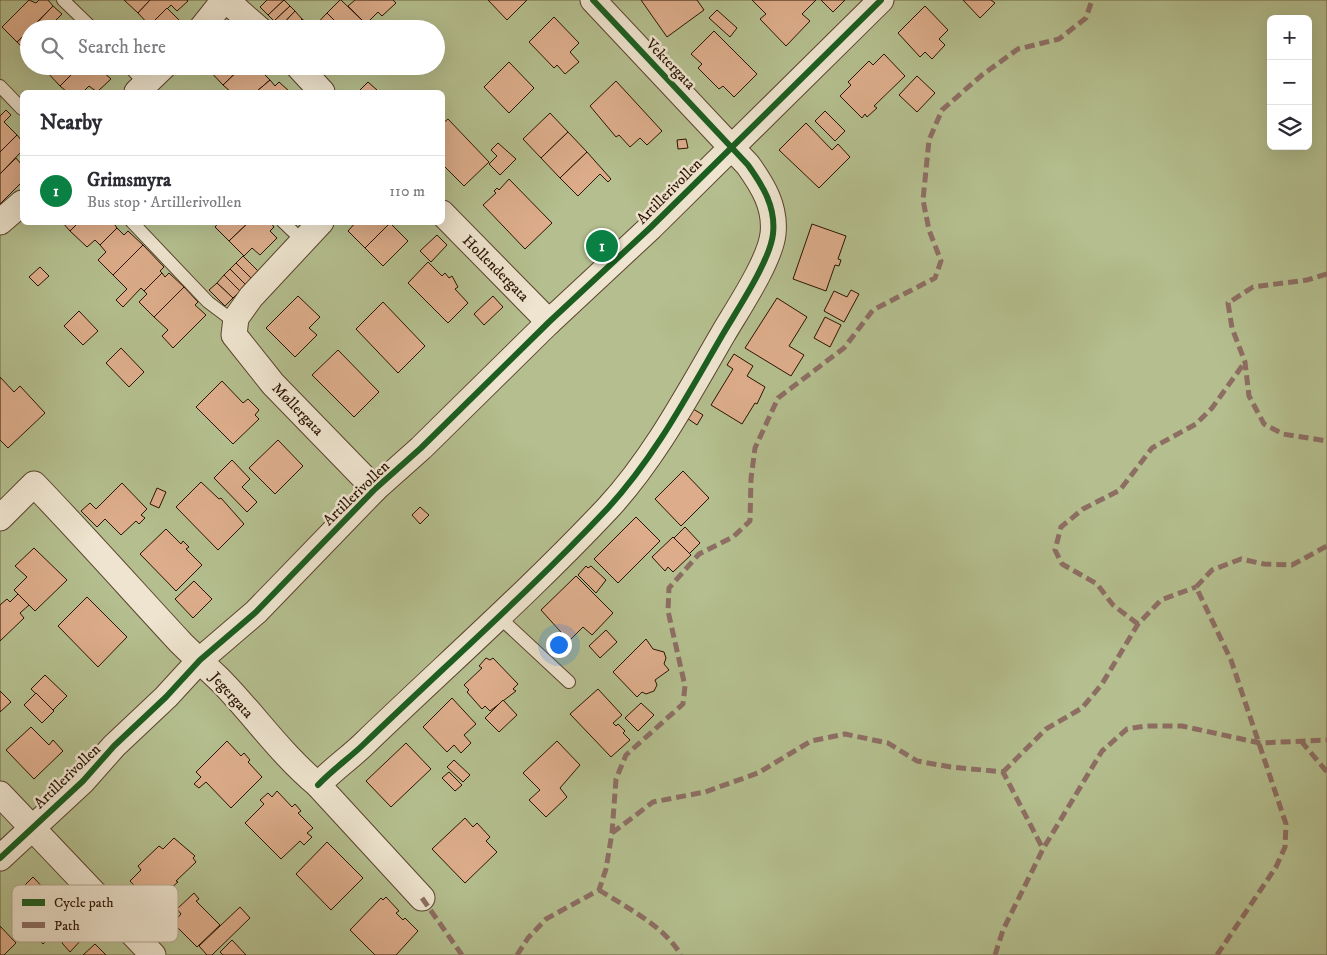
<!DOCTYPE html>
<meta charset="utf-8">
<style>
:root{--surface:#fff;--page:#f7f7f7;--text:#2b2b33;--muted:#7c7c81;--line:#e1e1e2;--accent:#0b8043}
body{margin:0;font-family:"IM FELL DW Pica",serif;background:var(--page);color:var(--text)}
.controls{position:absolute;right:15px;top:15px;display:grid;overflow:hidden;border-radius:8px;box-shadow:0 5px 20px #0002}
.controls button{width:45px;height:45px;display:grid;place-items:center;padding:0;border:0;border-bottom:1px solid var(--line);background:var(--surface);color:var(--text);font:25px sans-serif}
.you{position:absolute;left:558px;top:644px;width:18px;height:18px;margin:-12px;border:4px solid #fff;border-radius:50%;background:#1a73e8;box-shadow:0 0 0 8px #1a73e833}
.badge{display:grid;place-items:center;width:32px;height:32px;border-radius:50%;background:var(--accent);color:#fff;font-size:16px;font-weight:700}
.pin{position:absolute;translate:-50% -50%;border:2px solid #fff;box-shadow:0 1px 5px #0006}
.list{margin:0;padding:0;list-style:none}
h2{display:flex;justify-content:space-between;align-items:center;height:65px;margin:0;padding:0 20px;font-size:21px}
h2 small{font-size:16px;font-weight:400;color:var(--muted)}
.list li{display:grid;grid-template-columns:32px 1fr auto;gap:15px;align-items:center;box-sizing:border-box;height:70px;padding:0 20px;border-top:1px solid var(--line)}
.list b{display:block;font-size:19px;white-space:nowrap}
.list p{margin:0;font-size:16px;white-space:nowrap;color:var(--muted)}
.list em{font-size:16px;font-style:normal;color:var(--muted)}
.icon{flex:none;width:28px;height:28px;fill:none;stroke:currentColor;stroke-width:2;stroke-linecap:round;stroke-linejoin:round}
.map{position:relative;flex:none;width:1327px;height:955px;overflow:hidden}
.search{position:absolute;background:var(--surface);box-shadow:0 5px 20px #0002;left:20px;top:20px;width:425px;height:55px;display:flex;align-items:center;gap:12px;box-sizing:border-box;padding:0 18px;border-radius:28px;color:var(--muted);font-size:19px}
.panel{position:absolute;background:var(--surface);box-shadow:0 5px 20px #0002;left:20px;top:90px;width:425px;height:135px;border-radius:8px}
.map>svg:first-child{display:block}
.green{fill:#b4be8e;stroke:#706847;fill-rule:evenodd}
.building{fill:#ddad8b;stroke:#2b1200}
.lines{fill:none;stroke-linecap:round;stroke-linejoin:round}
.service-casing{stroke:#5a432d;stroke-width:14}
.minor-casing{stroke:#5a432d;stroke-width:27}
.service{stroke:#eee4cf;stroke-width:12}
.minor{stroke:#eee4cf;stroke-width:25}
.quiet{stroke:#8d6e63;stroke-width:5;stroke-dasharray:10 5;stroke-linecap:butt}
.cycleway-casing{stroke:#eee4cf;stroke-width:9}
.cycleway{stroke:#1b5e20;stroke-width:6}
.labels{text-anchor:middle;stroke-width:5;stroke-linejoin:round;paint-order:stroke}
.street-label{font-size:15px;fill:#2b1200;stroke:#eee4cf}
.key{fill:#eee4cf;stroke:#b4a591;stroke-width:1}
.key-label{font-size:14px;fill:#2b1200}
</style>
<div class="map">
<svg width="1327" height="955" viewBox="0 0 1327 955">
<rect width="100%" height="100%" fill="#e5d6b5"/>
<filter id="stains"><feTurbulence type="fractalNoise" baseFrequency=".004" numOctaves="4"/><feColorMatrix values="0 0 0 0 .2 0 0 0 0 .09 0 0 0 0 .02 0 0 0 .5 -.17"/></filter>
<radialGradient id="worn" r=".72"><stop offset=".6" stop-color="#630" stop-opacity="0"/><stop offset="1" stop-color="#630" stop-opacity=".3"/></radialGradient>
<!-- green -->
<path class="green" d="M0,0H1327V955H0ZM1271,19H1308V146H1271ZM29,29H436V66H29ZM22,92H442V222H22Z"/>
<!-- building -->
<g class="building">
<polygon points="29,0 36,3 39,0 48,0 53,6 17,42 2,27"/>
<polygon points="124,0 150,0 138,13"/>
<polygon points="150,0 187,0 188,1 177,11 171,5 150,26 138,13"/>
<polygon points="267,0 284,0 268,15 260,7"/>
<polygon points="284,0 290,6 274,21 268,15"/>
<polygon points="340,0 341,0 369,27 343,29 327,13"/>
<polygon points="355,0 393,0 396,3 382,16 378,12 366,24 348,6"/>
<polygon points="488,0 527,0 507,20"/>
<polygon points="641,0 697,0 704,10 667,37"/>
<polygon points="752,0 816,0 802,14 810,21 786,46 760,19 766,14"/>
<polygon points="821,0 845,0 833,12"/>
<polygon points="963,0 991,0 995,3 980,18"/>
<polygon points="53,6 62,14 54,22 61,29 31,29"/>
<polygon points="290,6 295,11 280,27 274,21"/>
<polygon points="925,6 948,30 939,39 945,45 932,59 925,52 920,57 898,33"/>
<polygon points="167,8 182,23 177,29 146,29"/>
<polygon points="717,10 737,28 730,37 709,18"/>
<polygon points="295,11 302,19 292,29 282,29 280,27"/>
<polygon points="327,13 343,29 312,29"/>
<polygon points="554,17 579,43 570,52 579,62 565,74 557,65 554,68 529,42"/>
<polygon points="302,19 307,23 301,29 292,29"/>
<polygon points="29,31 29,54 17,42"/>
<polygon points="714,31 757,74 734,97 723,86 719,89 698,68 702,64 691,54"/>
<polygon points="884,54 905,76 874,106 877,108 867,117 865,114 862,118 840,96 851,85 848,82 869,61 873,65"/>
<polygon points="509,62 534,88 509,113 484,87"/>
<polygon points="51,66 80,66 60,86 46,71"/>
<polygon points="80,66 107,66 102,71 111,79 97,92 89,86 83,92 67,92 60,86"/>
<polygon points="211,66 243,66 223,85 208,69"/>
<polygon points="243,66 264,66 267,69 263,73 270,80 256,92 231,92 223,85"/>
<polygon points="917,76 935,93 917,112 899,95"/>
<polygon points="270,80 275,86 279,82 290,92 256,92"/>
<polygon points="616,81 662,131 647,145 640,138 630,147 619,135 616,137 590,106"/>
<polygon points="368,82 377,90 375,92 358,92"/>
<polygon points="6,110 11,115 4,122 17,135 0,152 0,116"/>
<polygon points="825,111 845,131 835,141 815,121"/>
<polygon points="550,113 568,132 541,158 523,139"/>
<polygon points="448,119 489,162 464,186 442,164 442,124"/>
<polygon points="806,123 832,150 838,144 850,157 819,188 779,150"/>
<polygon points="568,132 587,152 560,178 541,158"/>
<polygon points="17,135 22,141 22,151 0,174 0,152"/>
<polygon points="686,139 688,148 678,149 677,140"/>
<polygon points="498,143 516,159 500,175 489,164 497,156 491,150"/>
<polygon points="587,152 611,179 608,182 600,174 578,196 560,178"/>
<polygon points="16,158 22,165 22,182 0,204 0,174"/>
<polygon points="509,179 552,223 525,249 483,205 496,193 494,191 497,188 499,190"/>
<polygon points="62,222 79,222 70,231"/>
<polygon points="79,222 113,222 117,228 100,245 95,240 87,247 70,231"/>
<polygon points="219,222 249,222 229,241 215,227"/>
<polygon points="249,222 270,222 274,227 270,231 277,238 260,255 252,248 244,256 229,241"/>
<polygon points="356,222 390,222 390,223 365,248 348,231"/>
<polygon points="390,223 408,241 383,266 365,248"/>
<polygon points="812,224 846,236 838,259 841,260 839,266 835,265 826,291 793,279"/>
<polygon points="117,228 124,235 128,231 143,245 113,275 98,260 106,252 100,245"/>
<polygon points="437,235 447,245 431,262 420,251"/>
<polygon points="143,245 164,267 160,271 162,273 144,291 141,288 123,307 116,300 127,289 113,275"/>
<polygon points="243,256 259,272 252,279 236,263"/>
<polygon points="428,262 442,276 445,273 449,278 452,276 458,287 455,289 468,303 448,323 408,283"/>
<polygon points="236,263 252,279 246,285 230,269"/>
<polygon points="40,267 49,276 38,286 29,277"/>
<polygon points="230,269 246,285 240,291 224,275"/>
<polygon points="162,273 165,277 169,273 184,287 154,317 139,302 147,294 144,291"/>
<polygon points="224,275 240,291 233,298 217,283"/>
<polygon points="217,283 233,298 225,306 209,290"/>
<polygon points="184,287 198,302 195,305 206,315 173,348 162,336 168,330 154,317"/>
<polygon points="851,290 859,294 844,322 824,311 834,291 847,297"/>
<polygon points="298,296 320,317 309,328 317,335 295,357 266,328"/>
<polygon points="493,296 503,307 484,325 474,314"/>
<polygon points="777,298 807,317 789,346 804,355 791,376 745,348"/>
<polygon points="383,302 425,346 398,373 356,329"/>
<polygon points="79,311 98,331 83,345 64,326"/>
<polygon points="825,317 841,325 830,347 814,338"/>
<polygon points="121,348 144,372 129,387 106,363"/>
<polygon points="338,350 379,392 354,417 312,375"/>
<polygon points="734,354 753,366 747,376 765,387 757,404 755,403 742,424 711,405 733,369 727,365"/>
<polygon points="0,377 14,392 20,386 45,413 8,448 0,440"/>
<polygon points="222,381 243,403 248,399 259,410 255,415 259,419 233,444 196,407"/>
<polygon points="690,407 703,415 697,425 684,416"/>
<polygon points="278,440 303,466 275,494 249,468"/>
<polygon points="232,460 250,479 242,487 257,502 247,512 214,478"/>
<polygon points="683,471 709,498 681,526 655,499"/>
<polygon points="201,482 219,499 221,498 244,524 218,550 176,507"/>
<polygon points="122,483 147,509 141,515 145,518 139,524 136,521 121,535 105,519 97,527 81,511 90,503 96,509"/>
<polygon points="157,488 166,492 159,508 150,504"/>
<polygon points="420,507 429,515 420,524 412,515"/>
<polygon points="636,517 660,541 618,583 594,559"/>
<polygon points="685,527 700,543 689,554 674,538"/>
<polygon points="166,529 181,544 183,541 189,547 186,549 202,565 176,591 140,554"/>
<polygon points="673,537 691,555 673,572 668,567 665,571 652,557"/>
<polygon points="34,548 67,580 35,611 14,590 27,577 15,566"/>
<polygon points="586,566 588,568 591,566 606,580 596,593 578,575"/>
<polygon points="576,576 613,613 592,635 583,627 569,641 541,610"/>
<polygon points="194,581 212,599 193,618 175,599"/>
<polygon points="18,594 29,605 20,613 24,618 0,641 0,605 7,599 10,602"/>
<polygon points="87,597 127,637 98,667 58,626"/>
<polygon points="606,630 617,642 600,658 589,646"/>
<polygon points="646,639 653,649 664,652 666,658 664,664 669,670 655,680 657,685 654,691 646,694 642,692 637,697 613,672"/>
<polygon points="486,658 490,660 493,658 518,684 513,689 516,691 490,711 485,706 482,709 467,692 469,690 464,685 482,668 479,666"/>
<polygon points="45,675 67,696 53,710 31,689"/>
<polygon points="598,689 622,715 613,723 616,726 618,724 625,731 623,733 630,740 611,757 570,714"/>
<polygon points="0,691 11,702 0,712"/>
<polygon points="36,693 54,711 42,723 24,705"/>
<polygon points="452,698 476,724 464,735 471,743 461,753 454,745 447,752 423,727"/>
<polygon points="503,700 517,715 499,732 485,718"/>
<polygon points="641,703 654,715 638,731 625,718"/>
<polygon points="31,727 49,745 53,740 63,751 34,779 6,750"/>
<polygon points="227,741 241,756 244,753 250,760 248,762 262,777 231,808 206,782 199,788 194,784 201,777 196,772"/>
<polygon points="557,741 580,765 560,788 567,797 546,817 529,800 540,790 523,773"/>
<polygon points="406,743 431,769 391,807 366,781"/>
<polygon points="454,760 470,775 463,782 447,767"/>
<polygon points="449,772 462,785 455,791 442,778"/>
<polygon points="277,791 292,807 295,804 301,811 298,813 313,828 307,833 312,837 304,845 300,841 281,859 245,823 264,804 260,800 268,793 272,797"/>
<polygon points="465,818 473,827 477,823 490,837 486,841 497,852 465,883 432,849"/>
<polygon points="174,838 195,856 193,858 196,862 176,881 178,882 152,904 130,881 141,870 138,866 159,846 163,849"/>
<polygon points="327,842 363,878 331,910 296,874"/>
<polygon points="33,877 48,893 49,891 53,895 52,897 71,917 43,944 17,916 28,905 17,893"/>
<polygon points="194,893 199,899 196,901 220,925 197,947 173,923 181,914 177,909"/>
<polygon points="386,897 399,911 396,913 403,920 405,918 418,931 396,955 375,955 350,930 381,898 383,900"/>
<polygon points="240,907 250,918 212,955 207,955 199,946"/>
<polygon points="0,926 16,943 4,955 0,955"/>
<polygon points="75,930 83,938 70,952 62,943"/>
<polygon points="232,940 246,955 223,955 220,952"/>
<polygon points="95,944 106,955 83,955"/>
</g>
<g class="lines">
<defs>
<g id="service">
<polyline points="63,0 93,29"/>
<polyline points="129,66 148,87"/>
<polyline points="0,86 22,109"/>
<polyline points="132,222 208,302 236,323"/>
<polyline points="283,222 304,242"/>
<polyline points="498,616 569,682"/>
</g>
<g id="minor">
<polyline points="226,0 259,29"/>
<polyline points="201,29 224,0"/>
<polyline points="298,66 322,92"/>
<polyline points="137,92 164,66"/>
<polyline points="442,213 549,322"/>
<polyline points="0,222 22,203"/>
<polyline points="321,222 251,297 236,318 234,335 273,384 375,489"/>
<path d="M0,518L34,484C84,536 132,590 181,643C194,656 209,669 222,682C255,716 281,754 318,785L422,898"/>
<path d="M318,785C333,769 351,757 366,742C446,665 532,589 608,508C655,457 688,394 723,334C737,310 770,261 773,234C776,207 763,186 748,165L593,0"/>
<polyline points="0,794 153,955"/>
<polyline points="0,858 83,781 114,746 166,697 200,660 256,612 375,489 421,448 549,322 651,227 881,0"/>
</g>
</defs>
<!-- service casing -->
<use href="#service" class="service-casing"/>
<!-- minor casing -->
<use href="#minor" class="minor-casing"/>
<!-- service -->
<use href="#service" class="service"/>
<!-- minor -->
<use href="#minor" class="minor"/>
<!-- quiet -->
<g class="quiet">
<polyline points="1327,274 1307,280 1253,287 1228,303 1232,328 1245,362 1249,396 1264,424 1283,434 1327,441"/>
<polyline points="1138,624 1113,605 1097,584 1062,564 1055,550 1061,527 1083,509 1120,490 1152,448 1196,424 1212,408 1245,362"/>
<polyline points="1301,741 1327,772"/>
<polyline points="1003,772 1046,729 1082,708 1102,684 1138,624 1161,600 1196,587"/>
<polyline points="612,833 653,802 705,792 758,773 811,741 845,734 888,743 917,761 951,767 1003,772 1043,849"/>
<path d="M599,890C626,907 664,926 681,955"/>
<polyline points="422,898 462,955"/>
<polyline points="517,955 528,938 546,919 599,890 606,869 612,833 616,779 626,755 683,704 685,686 668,611 669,588 699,554 733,537 750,521 751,479 755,448 778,398 844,348 873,310 935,278 941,261 929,230 923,200 929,140 942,110 982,75 1018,49 1059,39 1086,18 1092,0"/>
<polyline points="995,955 1003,930 1043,849 1102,751 1127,729 1145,726 1182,726 1260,743 1327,740"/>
<polyline points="1217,955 1276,867 1285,847 1286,824 1231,660 1196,587 1212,570 1241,559 1264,564 1292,565 1327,546"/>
</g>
<defs>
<g id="cycleway">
<path d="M318,785C333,769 351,757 366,742C446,665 532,589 608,508C655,457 688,394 723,334C737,310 770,261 773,234C776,207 763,186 748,165L593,0"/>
<polyline points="0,858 83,781 114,746 166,697 200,660 256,612 375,489 421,448 549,322 651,227 881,0"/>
</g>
</defs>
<!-- cycleway casing -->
<use href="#cycleway" class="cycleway-casing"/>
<!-- cycleway -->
<use href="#cycleway" class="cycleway"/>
</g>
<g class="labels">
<!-- street labels -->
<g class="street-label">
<text transform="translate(671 64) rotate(46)" y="5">Vektergata</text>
<text transform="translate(669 191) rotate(-45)" y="5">Artillerivollen</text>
<text transform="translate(496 268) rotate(45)" y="5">Hollendergata</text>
<text transform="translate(298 409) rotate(46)" y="5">Møllergata</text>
<text transform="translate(356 493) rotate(-44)" y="5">Artillerivollen</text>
<text transform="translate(232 695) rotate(48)" y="5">Jegergata</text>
<text transform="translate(67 776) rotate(-44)" y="5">Artillerivollen</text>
</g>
</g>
<!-- legend -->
<rect x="12" y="885" width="166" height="57" rx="8" class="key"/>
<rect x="22" y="899" width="23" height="7" fill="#1b5e20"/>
<rect x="22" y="922" width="23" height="6" fill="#8d6e63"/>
<g class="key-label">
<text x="54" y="907">Cycle path</text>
<text x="54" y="930">Path</text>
</g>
<rect width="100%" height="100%" filter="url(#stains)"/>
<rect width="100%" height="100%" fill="url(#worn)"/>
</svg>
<div class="controls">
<button>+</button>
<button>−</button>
<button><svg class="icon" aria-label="layers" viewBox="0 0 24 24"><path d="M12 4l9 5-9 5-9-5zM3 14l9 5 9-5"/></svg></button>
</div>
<div class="you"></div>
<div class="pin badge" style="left:602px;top:246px">1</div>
<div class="search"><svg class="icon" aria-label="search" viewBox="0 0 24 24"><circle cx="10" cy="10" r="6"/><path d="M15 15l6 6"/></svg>Search here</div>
<section class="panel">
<h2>Nearby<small></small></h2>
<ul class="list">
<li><span class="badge">1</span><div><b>Grimsmyra</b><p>Bus stop · Artillerivollen</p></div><em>110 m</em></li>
</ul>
</section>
</div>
